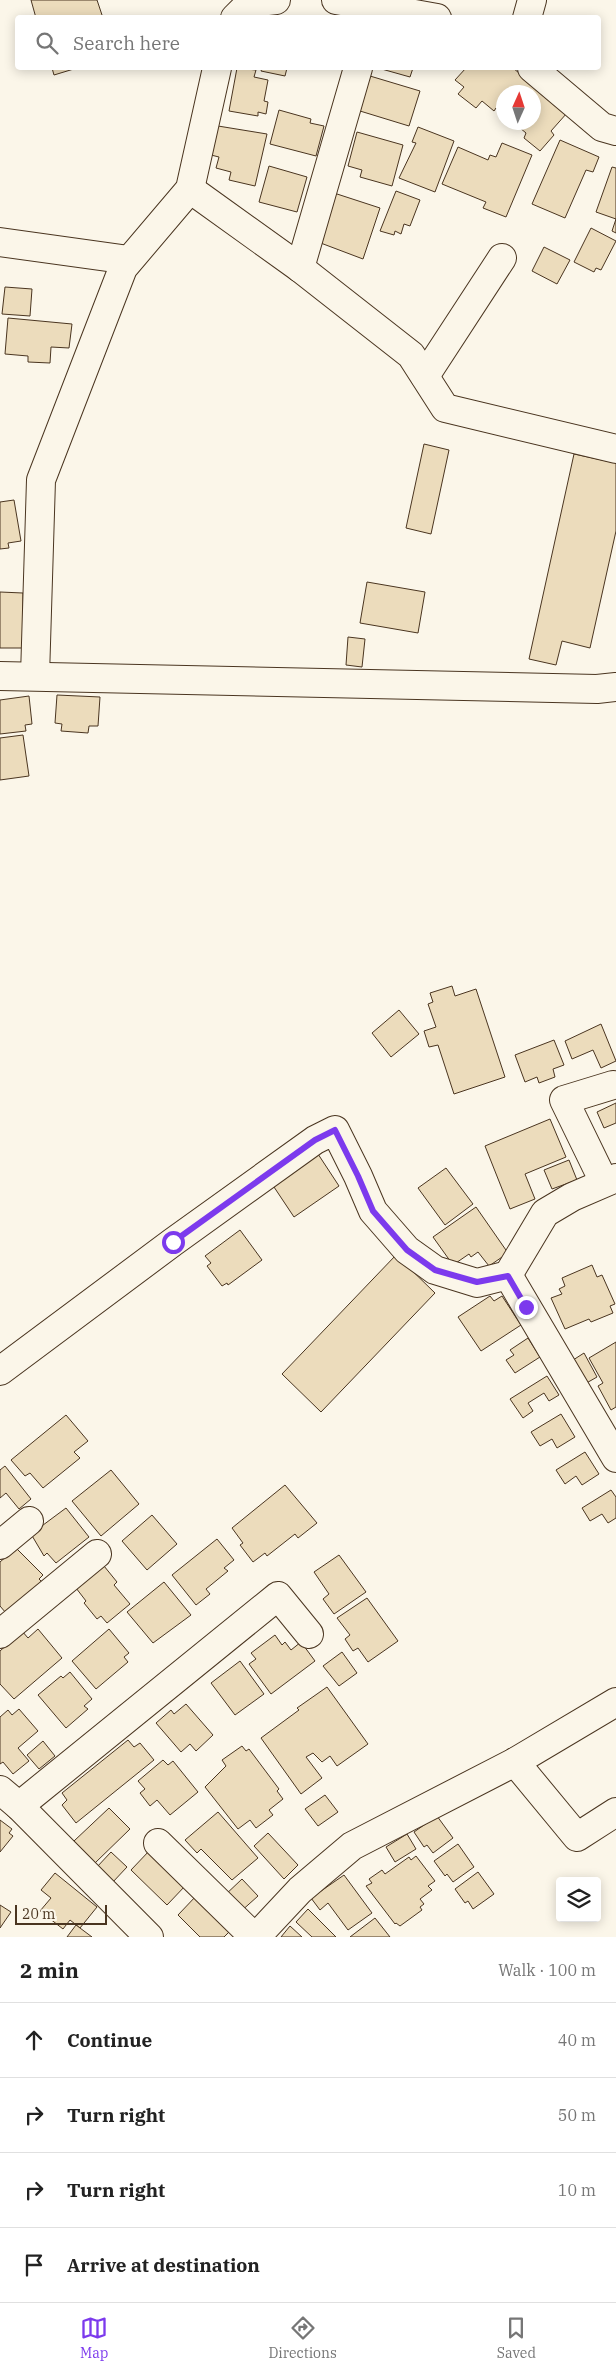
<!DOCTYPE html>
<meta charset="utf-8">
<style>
:root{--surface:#fff;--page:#f6f6f6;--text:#222;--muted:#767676;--line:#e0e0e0;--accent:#7c3aed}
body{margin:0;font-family:"IBM Plex Serif",serif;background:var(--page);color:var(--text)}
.controls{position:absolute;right:15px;bottom:15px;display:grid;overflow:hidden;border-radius:5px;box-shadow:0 2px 12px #0003}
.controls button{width:45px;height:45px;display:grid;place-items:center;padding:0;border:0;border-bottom:1px solid var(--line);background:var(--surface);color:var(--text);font:25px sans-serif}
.compass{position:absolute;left:496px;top:85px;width:45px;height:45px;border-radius:50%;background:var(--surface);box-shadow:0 2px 12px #0003;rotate:3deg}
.scale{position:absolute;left:15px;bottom:12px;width:92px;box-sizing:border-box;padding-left:5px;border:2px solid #4a3520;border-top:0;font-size:14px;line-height:18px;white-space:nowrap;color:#4a3520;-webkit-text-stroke:4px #fbf6e9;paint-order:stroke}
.stop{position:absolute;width:15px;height:15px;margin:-11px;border:4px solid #7c3aed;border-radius:50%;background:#fff}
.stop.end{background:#7c3aed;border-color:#fff;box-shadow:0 1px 5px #0008}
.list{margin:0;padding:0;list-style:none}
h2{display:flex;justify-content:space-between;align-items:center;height:65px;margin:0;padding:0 20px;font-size:21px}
h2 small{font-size:16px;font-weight:400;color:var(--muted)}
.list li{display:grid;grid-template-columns:32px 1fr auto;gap:15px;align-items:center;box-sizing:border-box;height:75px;padding:0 20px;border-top:1px solid var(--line)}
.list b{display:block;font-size:19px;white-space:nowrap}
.list em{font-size:16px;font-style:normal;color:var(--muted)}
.icon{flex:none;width:28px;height:28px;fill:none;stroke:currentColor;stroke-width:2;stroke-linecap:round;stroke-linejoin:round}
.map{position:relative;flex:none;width:616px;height:1937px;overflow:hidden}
.search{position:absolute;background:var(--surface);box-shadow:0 2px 12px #0003;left:15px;right:15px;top:15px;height:55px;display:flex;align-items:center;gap:12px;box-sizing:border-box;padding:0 18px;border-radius:5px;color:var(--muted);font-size:19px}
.sheet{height:365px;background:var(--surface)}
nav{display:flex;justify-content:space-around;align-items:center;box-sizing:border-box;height:70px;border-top:1px solid var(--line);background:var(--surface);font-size:14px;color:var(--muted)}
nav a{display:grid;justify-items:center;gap:2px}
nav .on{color:var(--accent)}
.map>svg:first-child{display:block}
.building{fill:#ecdcbc;stroke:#4a3520}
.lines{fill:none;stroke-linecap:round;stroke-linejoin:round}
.minor-casing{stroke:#4a3520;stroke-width:30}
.minor{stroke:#fbf6e9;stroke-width:28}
.route{stroke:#7c3aed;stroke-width:6}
</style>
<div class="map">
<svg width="616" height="1937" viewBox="0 0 616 1937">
<rect width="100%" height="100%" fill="#fbf6e9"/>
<!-- building -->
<g class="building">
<polygon points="31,0 97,0 103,18 36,18"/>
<polygon points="52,68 77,68 54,75"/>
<polygon points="237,68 256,70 254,77 268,80 264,101 268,102 266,114 258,112 258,116 229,111"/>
<polygon points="262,68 287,68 285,76 261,71"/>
<polygon points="378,68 413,68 410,77"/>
<polygon points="466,68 513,68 567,113 551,131 554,135 540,151 524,138 526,133 513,122 534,122 534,92 504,92 504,114 496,108 494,111 482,101 476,108 458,94 464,87 455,80"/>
<polygon points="370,76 420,91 409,126 360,111"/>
<polygon points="279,110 311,119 310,123 324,126 316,156 270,144"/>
<polygon points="218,126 267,134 255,186 229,180 231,172 216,168 219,157 211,155"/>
<polygon points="418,127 454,141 435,192 399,178 416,143 412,142"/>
<polygon points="357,132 403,145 392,186 360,177 362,170 348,166"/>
<polygon points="560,140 599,157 593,172 586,170 565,218 532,204"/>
<polygon points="502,143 532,155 506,217 483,208 486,202 442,184 458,147 488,160 490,155 496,157"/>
<polygon points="269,166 307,177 297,212 259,202"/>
<polygon points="612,167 616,168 616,233 612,231 616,219 596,212"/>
<polygon points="396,191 420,200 410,226 404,224 401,234 395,231 394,235 380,231"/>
<polygon points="334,193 380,208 363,259 318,242"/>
<polygon points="591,228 616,241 601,270 596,268 594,272 574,262"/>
<polygon points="544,247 570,260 557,284 532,271"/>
<polygon points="5,287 32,289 30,316 2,314"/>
<polygon points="8,318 72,324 69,348 51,347 50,363 28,362 28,356 5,354"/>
<polygon points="424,444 449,450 431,534 406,528"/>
<polygon points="574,454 616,463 616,531 590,648 562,641 556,665 529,659"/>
<polygon points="14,500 21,541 8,543 9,548 0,549 0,502"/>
<polygon points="367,582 425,592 418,633 360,623"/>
<polygon points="0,592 23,593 23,648 0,648"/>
<polygon points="348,637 365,639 362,667 346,665"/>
<polygon points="57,695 100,697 98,726 89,726 88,733 61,731 62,724 55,723"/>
<polygon points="29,696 32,724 25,725 26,731 0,734 0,700"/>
<polygon points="23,735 29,776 0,780 0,738"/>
<polygon points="452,986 455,996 476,989 505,1077 454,1094 438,1045 429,1047 424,1031 436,1027 428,1004 433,1002 430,993"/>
<polygon points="399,1010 419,1034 391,1057 372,1033"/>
<polygon points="601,1024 616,1061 601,1068 593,1050 572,1059 565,1041"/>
<polygon points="554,1040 564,1065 553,1069 555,1077 539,1083 537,1077 525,1082 515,1055"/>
<polygon points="616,1103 616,1123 604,1128 597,1112"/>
<polygon points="550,1119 566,1157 525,1174 535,1199 510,1209 485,1146"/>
<polygon points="318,1154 339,1186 294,1217 272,1184"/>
<polygon points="569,1160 577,1180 552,1189 544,1170"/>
<polygon points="446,1168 473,1204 445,1225 418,1188"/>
<polygon points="476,1207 508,1253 489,1266 478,1252 471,1257 469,1254 453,1265 433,1237"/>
<polygon points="240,1230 262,1260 228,1285 227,1283 222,1286 207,1266 211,1263 205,1256"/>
<polygon points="396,1255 435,1293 321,1412 282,1374"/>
<polygon points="592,1265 597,1277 602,1275 615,1304 610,1306 613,1313 591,1322 589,1319 565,1329 551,1298 562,1294 559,1289 565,1286 562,1278"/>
<polygon points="490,1296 494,1301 502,1296 521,1325 481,1351 458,1317"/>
<polygon points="528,1338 540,1357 515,1373 506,1360 514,1355 510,1350"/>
<polygon points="616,1342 616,1407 611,1410 598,1386 603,1383 589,1358"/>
<polygon points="584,1353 597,1377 583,1385 570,1362"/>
<polygon points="547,1376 559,1395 549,1401 544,1393 528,1403 533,1411 523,1418 510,1399"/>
<polygon points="561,1414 575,1437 557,1448 552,1439 540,1446 531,1432"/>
<polygon points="66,1415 88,1441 74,1452 80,1458 43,1488 30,1473 25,1476 11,1460"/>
<polygon points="585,1452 599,1474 582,1485 576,1476 565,1484 556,1470"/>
<polygon points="5,1466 31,1499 19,1509 6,1493 0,1498 0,1470"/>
<polygon points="111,1470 139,1504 101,1536 72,1501"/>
<polygon points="285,1485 317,1523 298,1538 295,1534 267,1556 265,1553 253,1562 240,1545 243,1543 232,1528"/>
<polygon points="611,1490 616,1497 616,1518 608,1523 602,1514 590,1521 582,1508"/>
<polygon points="66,1508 89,1537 56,1563 47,1553 44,1556 31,1534"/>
<polygon points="152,1515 177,1544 147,1570 122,1541"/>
<polygon points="217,1539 234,1560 224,1568 228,1571 206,1589 210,1594 196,1605 172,1575"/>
<polygon points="16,1548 43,1575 39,1579 43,1583 6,1613 0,1606 0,1562"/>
<polygon points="339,1555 366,1592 334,1614 323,1599 329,1594 314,1572"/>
<polygon points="104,1566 117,1582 114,1585 130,1604 107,1623 101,1616 97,1619 84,1603 86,1601 76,1588"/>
<polygon points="164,1582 191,1615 153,1643 127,1612"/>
<polygon points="367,1598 398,1641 368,1662 358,1648 353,1651 345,1639 350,1635 337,1618"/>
<polygon points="38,1629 62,1658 14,1699 0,1684 0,1651 22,1631 28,1638"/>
<polygon points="109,1629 129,1653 124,1657 128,1662 96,1689 72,1661"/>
<polygon points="275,1635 282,1645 285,1642 291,1650 301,1642 315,1661 271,1694 249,1664 256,1659 251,1653"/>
<polygon points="342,1652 357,1673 339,1686 323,1666"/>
<polygon points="240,1661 264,1694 235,1715 211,1683"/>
<polygon points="70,1672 92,1699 84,1706 88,1709 66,1728 38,1695 61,1676 63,1678"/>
<polygon points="327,1687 368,1744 337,1766 330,1756 322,1762 313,1753 306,1757 322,1778 301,1794 261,1738 299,1710 297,1708"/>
<polygon points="186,1704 213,1735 196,1751 190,1744 181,1752 156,1723 171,1710 174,1714"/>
<polygon points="19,1709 38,1731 18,1748 29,1761 13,1774 3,1762 0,1764 0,1717 8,1710 12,1715"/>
<polygon points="128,1740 134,1747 140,1743 154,1760 76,1823 62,1805 67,1800 62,1793"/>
<polygon points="43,1741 55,1756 39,1769 27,1755"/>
<polygon points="242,1746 246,1751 249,1749 279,1789 277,1791 283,1799 269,1810 273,1815 256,1828 250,1820 238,1829 205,1787 226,1766 222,1760"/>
<polygon points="163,1760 168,1765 173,1761 198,1792 170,1815 157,1800 150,1806 140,1793 145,1789 138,1781"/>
<polygon points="325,1795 338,1812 318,1826 305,1809"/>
<polygon points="109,1808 130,1829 95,1863 74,1841"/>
<polygon points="218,1812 258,1858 232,1880 201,1849 197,1853 185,1840"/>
<polygon points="437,1816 453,1838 433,1853 427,1845 424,1847 414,1832"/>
<polygon points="0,1820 12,1829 9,1833 13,1836 0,1852"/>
<polygon points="268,1833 298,1865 284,1879 254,1846"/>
<polygon points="407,1834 416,1849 395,1862 386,1847"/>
<polygon points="458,1844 474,1867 453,1882 447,1874 445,1876 434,1861"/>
<polygon points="150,1850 186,1885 167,1905 131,1870"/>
<polygon points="111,1852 127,1867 112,1883 96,1868"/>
<polygon points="416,1856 435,1881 428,1886 432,1890 420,1899 424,1904 420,1907 422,1910 400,1926 396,1923 395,1924 366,1886 372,1883 369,1879 382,1870 385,1874 409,1857 411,1860"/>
<polygon points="478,1872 494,1894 473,1909 468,1901 465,1903 455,1889"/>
<polygon points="55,1873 97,1907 80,1928 70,1920 63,1929 40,1911 51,1898 41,1890"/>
<polygon points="344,1875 372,1913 348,1930 328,1903 320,1910 311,1898"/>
<polygon points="242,1879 258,1896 239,1913 223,1897"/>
<polygon points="197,1895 232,1929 224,1937 200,1937 178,1915"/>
<polygon points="0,1905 11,1912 0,1928"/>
<polygon points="308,1909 336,1937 312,1937 296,1922"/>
<polygon points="375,1918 390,1937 350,1937"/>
<polygon points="76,1925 92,1937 67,1937"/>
<polygon points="290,1926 302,1937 281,1937"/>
</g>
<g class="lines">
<defs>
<g id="minor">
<polyline points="336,0 437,18"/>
<polyline points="235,18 250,3 276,0"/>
<polyline points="527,18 532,0"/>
<polyline points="532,68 602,127 616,131"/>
<polyline points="190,189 300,268 411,355 445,408 616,449"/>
<polyline points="0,242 129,260"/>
<polyline points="300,268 358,68"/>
<polyline points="425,376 502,258"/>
<polyline points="0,676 597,689 616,687"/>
<polyline points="35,676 41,480 123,268 190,189 217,68"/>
<polyline points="604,1182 564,1100 613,1085"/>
<polyline points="508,1275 616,1458"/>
<polyline points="0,1371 173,1242 315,1140 335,1130 358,1176 373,1211 407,1250 435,1270 477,1283 508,1275 545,1213 572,1197 616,1178"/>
<polyline points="0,1545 29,1521"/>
<polyline points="0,1634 97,1554"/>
<polyline points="515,1762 577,1837 616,1812"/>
<polyline points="0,1790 19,1806 149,1937"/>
<polyline points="19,1806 278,1596 309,1634"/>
<polyline points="158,1843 254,1937"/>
<polyline points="256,1937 300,1890 352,1846 515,1762 616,1702"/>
</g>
</defs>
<!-- minor casing -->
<use href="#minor" class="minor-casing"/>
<!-- minor -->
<use href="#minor" class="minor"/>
</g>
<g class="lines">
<!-- route -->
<polyline class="route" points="173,1242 315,1140 335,1130 358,1176 373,1211 407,1250 435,1270 477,1282 508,1276 526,1307"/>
</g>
</svg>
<div class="controls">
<button><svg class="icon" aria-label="layers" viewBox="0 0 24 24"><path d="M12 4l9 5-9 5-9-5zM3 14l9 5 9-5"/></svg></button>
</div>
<svg class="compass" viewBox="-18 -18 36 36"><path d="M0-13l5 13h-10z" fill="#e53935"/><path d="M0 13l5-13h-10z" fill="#767676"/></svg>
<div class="scale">20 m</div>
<div class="stop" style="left:173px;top:1242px"></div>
<div class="stop end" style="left:526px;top:1307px"></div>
<div class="search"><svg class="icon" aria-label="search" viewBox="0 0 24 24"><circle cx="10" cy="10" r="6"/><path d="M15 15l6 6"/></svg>Search here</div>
</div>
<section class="sheet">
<h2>2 min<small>Walk · 100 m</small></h2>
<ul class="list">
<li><svg class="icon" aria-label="ahead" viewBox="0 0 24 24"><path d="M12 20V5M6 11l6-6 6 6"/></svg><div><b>Continue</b></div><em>40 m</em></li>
<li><svg class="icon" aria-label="right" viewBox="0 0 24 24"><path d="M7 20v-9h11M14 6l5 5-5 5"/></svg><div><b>Turn right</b></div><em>50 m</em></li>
<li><svg class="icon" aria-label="right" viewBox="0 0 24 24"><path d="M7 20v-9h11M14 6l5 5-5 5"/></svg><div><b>Turn right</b></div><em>10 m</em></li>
<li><svg class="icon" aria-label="arrive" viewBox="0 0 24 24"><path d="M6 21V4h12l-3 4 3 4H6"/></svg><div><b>Arrive at destination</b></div></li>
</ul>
</section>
<nav>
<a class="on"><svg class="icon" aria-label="map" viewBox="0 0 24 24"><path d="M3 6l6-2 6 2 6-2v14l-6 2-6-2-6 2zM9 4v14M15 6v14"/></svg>Map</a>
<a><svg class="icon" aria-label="directions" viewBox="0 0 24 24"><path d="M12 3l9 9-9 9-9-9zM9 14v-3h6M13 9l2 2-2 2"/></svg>Directions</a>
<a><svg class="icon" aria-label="saved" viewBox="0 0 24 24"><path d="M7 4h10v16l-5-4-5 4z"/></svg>Saved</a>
</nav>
